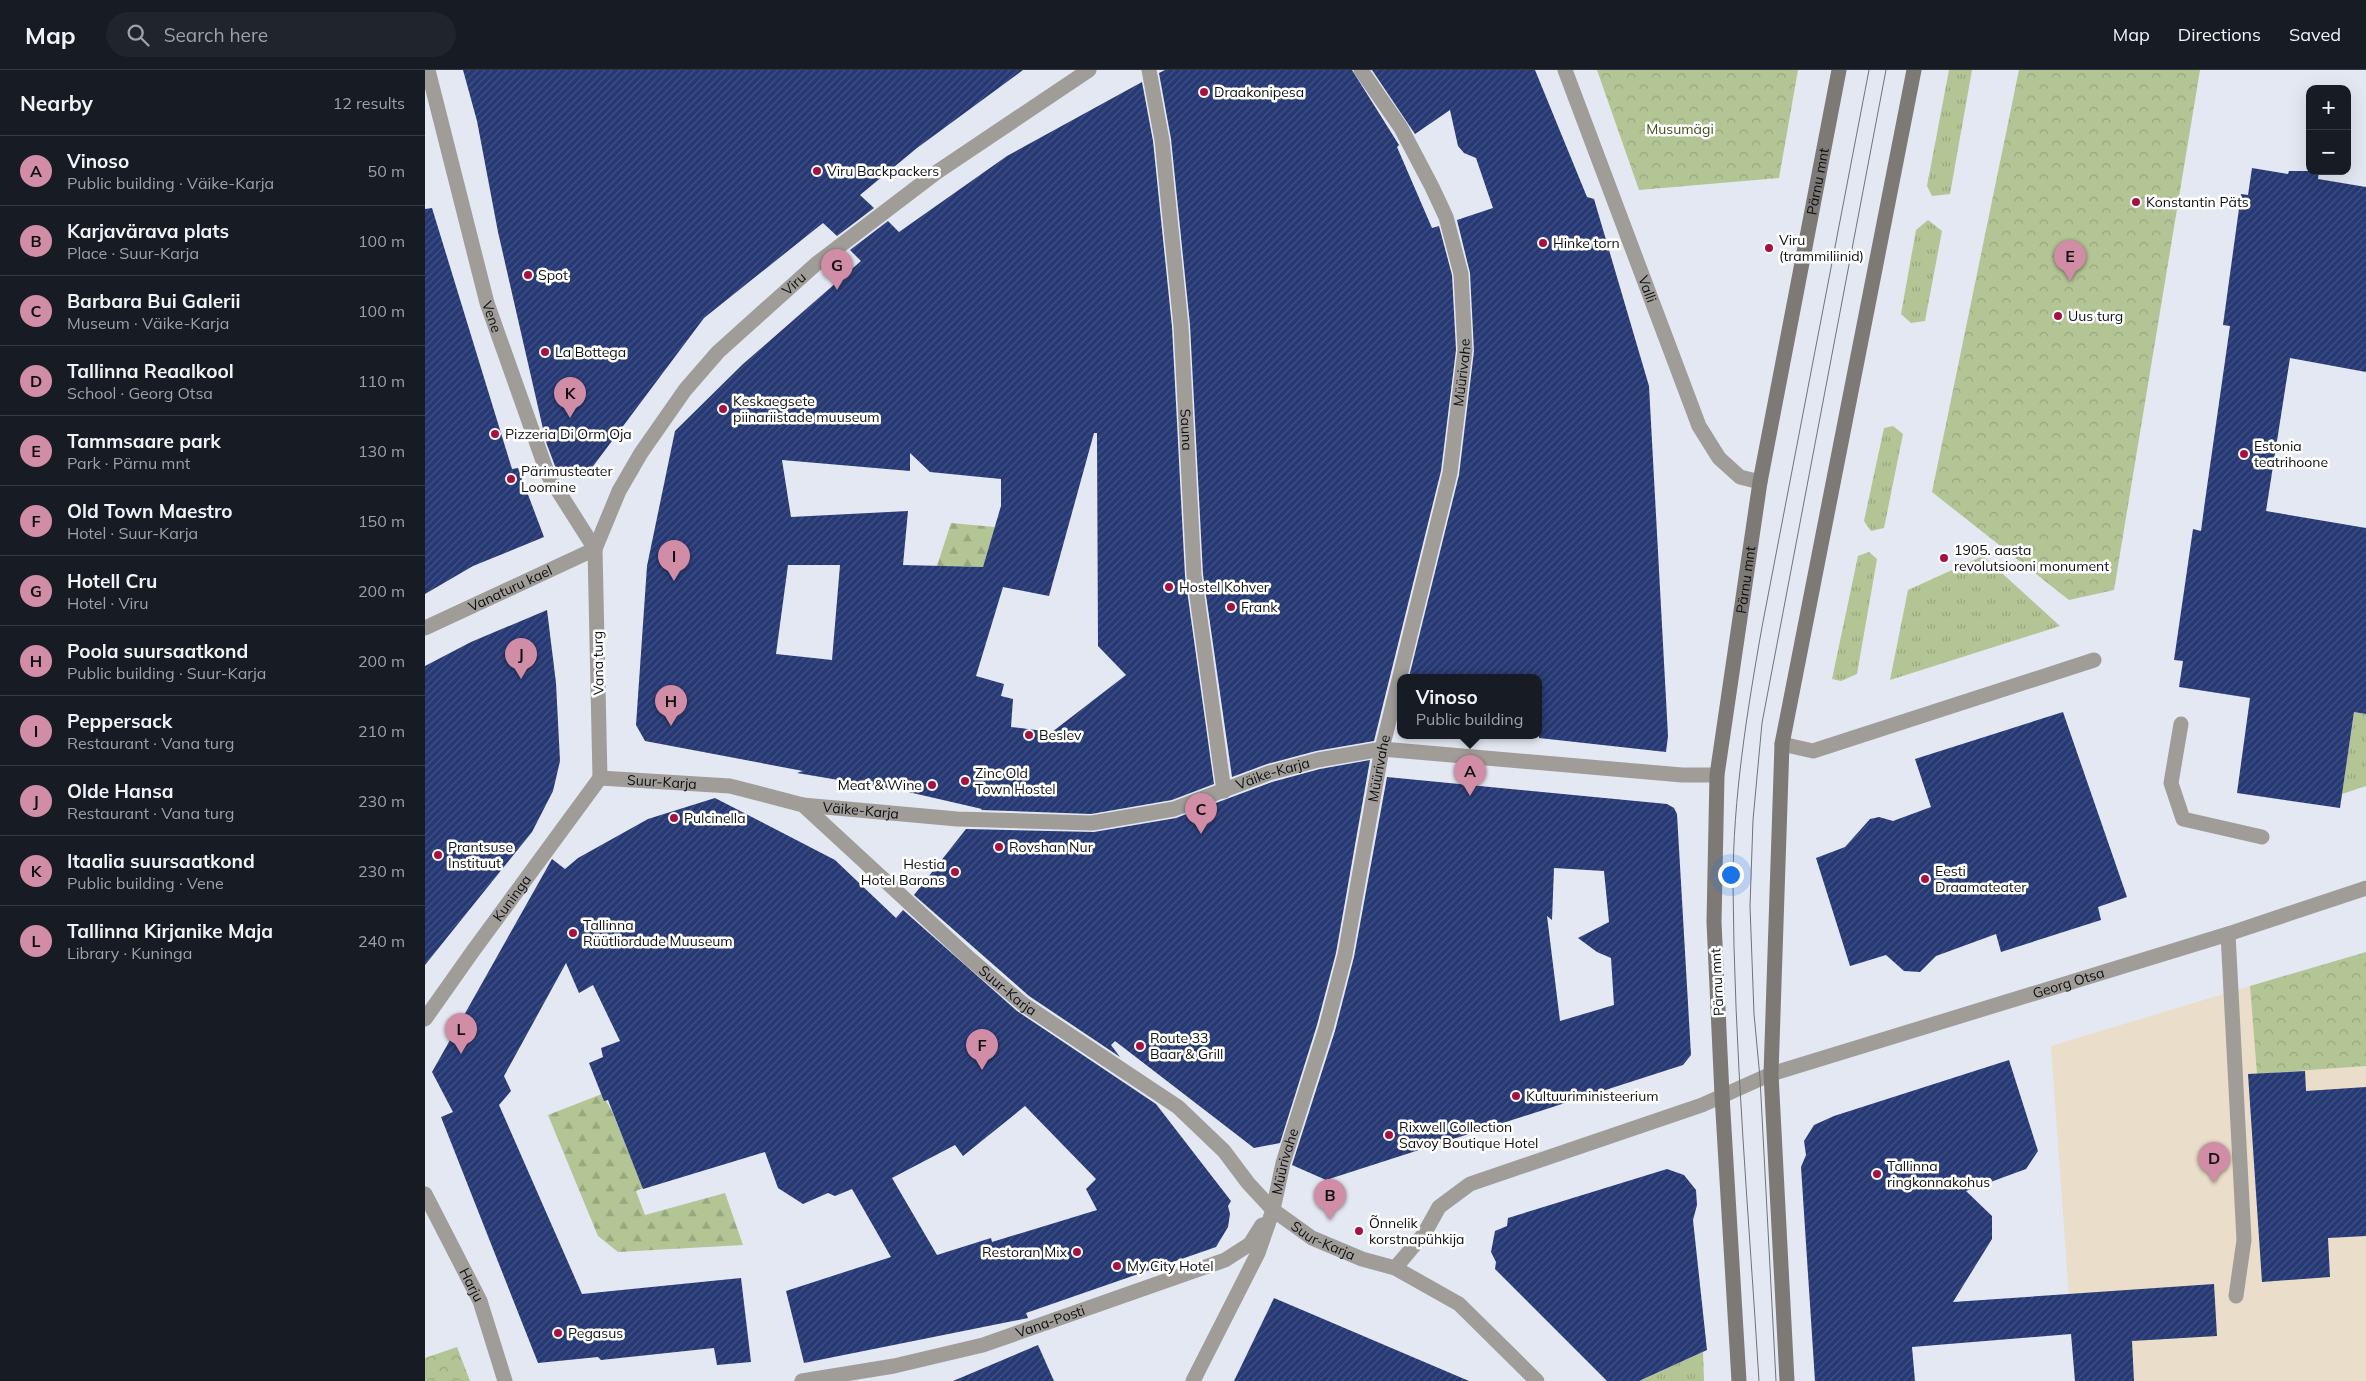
<!DOCTYPE html>
<meta charset="utf-8">
<style>
:root{--surface:#171b24;--page:#20242c;--text:#f1f3f6;--muted:#9ea1a6;--line:#363941;--accent:#d08da5}
body{margin:0;font-family:Mulish,sans-serif;background:var(--page);color:var(--text)}
.controls{position:absolute;right:15px;top:15px;display:grid;overflow:hidden;border-radius:10px;box-shadow:0 5px 20px #0002}
.controls button{width:45px;height:45px;display:grid;place-items:center;padding:0;border:0;border-bottom:1px solid var(--line);background:var(--surface);color:var(--text);font:25px sans-serif}
.you{position:absolute;left:1305px;top:804px;width:18px;height:18px;margin:-12px;border:4px solid #fff;border-radius:50%;background:#1a73e8;box-shadow:0 0 0 8px #1a73e833}
.badge{display:grid;place-items:center;width:32px;height:32px;border-radius:50%;background:var(--accent);color:#111;font-size:16px;font-weight:700}
.pin{position:absolute;translate:-50% -41px;filter:drop-shadow(0 1px 2px #0008)}
.pin::after{content:'';position:absolute;top:26px;width:18px;height:15px;background:inherit;clip-path:polygon(0 0,100% 0,50% 100%)}
.popup{position:absolute;left:972px;top:604px;width:145px;height:65px;box-sizing:border-box;display:grid;place-content:center;border-radius:10px;background:var(--surface);filter:drop-shadow(0 1px 4px #0005);font-size:16px;white-space:nowrap;color:var(--muted)}
.popup b{font-size:19px;color:var(--text)}
.popup::after{content:'';position:absolute;left:50%;top:100%;margin-left:-10px;border:10px solid transparent;border-top-color:var(--surface)}
.list{margin:0;padding:0;list-style:none}
h2{display:flex;justify-content:space-between;align-items:center;height:65px;margin:0;padding:0 20px;font-size:21px}
h2 small{font-size:16px;font-weight:400;color:var(--muted)}
.list li{display:grid;grid-template-columns:32px 1fr auto;gap:15px;align-items:center;box-sizing:border-box;height:70px;padding:0 20px;border-top:1px solid var(--line)}
.list b{display:block;font-size:19px;white-space:nowrap}
.list p{margin:0;font-size:16px;white-space:nowrap;color:var(--muted)}
.list em{font-size:16px;font-style:normal;color:var(--muted)}
.icon{flex:none;width:28px;height:28px;fill:none;stroke:currentColor;stroke-width:2;stroke-linecap:round;stroke-linejoin:round}
.map{position:relative;flex:none;width:1941px;height:1311px;overflow:hidden}
header{display:flex;align-items:center;gap:30px;box-sizing:border-box;height:70px;padding:0 25px;background:var(--surface);border-bottom:1px solid var(--line)}
header strong{font-size:24px}
nav{display:flex;gap:28px;margin-inline-start:auto;font-size:18px}
.search{width:350px;height:45px;background:var(--page);display:flex;align-items:center;gap:12px;box-sizing:border-box;padding:0 18px;border-radius:28px;color:var(--muted);font-size:19px}
main{display:flex}
aside{flex:1;background:var(--surface)}
.map>svg:first-child{display:block}
.education{fill:#eaddc9}
.grass{fill:url(#grass-tufts)}
.forest{fill:url(#forest-firs)}
.park{fill:url(#park-crowns)}
.building{fill:url(#building-hatch);fill-rule:evenodd}
.lines{fill:none;stroke-linecap:round;stroke-linejoin:round}
.lane{stroke:#a09d99;stroke-width:15}
.street{stroke:#a09d99;stroke-width:15}
.secondary{stroke:#7d7974;stroke-width:15}
.tram{stroke:#71737a;stroke-width:1}
.poi-dot{fill:#a71043;stroke:#fff;stroke-width:2}
.labels{text-anchor:middle;stroke-width:5;stroke-linejoin:round;paint-order:stroke}
.poi-label{font-size:14px;fill:#0d0e12;stroke:#fff;text-anchor:start}
.park-label{font-size:14px;fill:#3e4e17;stroke:#fff}
.street-label{font-size:14px;fill:#0d0e12;stroke:#fff}
</style>
<header>
<strong>Map</strong>
<div class="search"><svg class="icon" aria-label="search" viewBox="0 0 24 24"><circle cx="10" cy="10" r="6"/><path d="M15 15l6 6"/></svg>Search here</div>
<nav><a>Map</a><a>Directions</a><a>Saved</a></nav>
</header>
<main>
<aside>
<h2>Nearby<small>12 results</small></h2>
<ul class="list">
<li><span class="badge">A</span><div><b>Vinoso</b><p>Public building · Väike-Karja</p></div><em>50 m</em></li>
<li><span class="badge">B</span><div><b>Karjavärava plats</b><p>Place · Suur-Karja</p></div><em>100 m</em></li>
<li><span class="badge">C</span><div><b>Barbara Bui Galerii</b><p>Museum · Väike-Karja</p></div><em>100 m</em></li>
<li><span class="badge">D</span><div><b>Tallinna Reaalkool</b><p>School · Georg Otsa</p></div><em>110 m</em></li>
<li><span class="badge">E</span><div><b>Tammsaare park</b><p>Park · Pärnu mnt</p></div><em>130 m</em></li>
<li><span class="badge">F</span><div><b>Old Town Maestro</b><p>Hotel · Suur-Karja</p></div><em>150 m</em></li>
<li><span class="badge">G</span><div><b>Hotell Cru</b><p>Hotel · Viru</p></div><em>200 m</em></li>
<li><span class="badge">H</span><div><b>Poola suursaatkond</b><p>Public building · Suur-Karja</p></div><em>200 m</em></li>
<li><span class="badge">I</span><div><b>Peppersack</b><p>Restaurant · Vana turg</p></div><em>210 m</em></li>
<li><span class="badge">J</span><div><b>Olde Hansa</b><p>Restaurant · Vana turg</p></div><em>230 m</em></li>
<li><span class="badge">K</span><div><b>Itaalia suursaatkond</b><p>Public building · Vene</p></div><em>230 m</em></li>
<li><span class="badge">L</span><div><b>Tallinna Kirjanike Maja</b><p>Library · Kuninga</p></div><em>240 m</em></li>
</ul>
</aside>
<div class="map">
<svg width="1941" height="1311" viewBox="0 0 1941 1311">
<defs>
<pattern id="grass-tufts" width="24" height="20" patternUnits="userSpaceOnUse" patternTransform="scale(1.25)"><rect width="24" height="20" fill="#b3c495"/><path d="M3 7l-1-3M5 7V3M7 7l1-3M15 17l-1-3M17 17v-4M19 17l1-3" fill="none" stroke="#99a77f"/></pattern>
<pattern id="forest-firs" width="22" height="20" patternUnits="userSpaceOnUse" patternTransform="scale(1.25)"><rect width="22" height="20" fill="#b3c495"/><path d="M5 1l3.5 6h-7zM16 11l3.5 6h-7z" fill="#99a77f"/></pattern>
<pattern id="park-crowns" width="20" height="18" patternUnits="userSpaceOnUse" patternTransform="scale(1.25)"><rect width="20" height="18" fill="#b3c495"/><path d="M2 6a3 3 0 1 1 6 0M12 15a3 3 0 1 1 6 0" fill="none" stroke="#99a77f"/></pattern>
<pattern id="building-hatch" width="6" height="6" patternUnits="userSpaceOnUse" patternTransform="scale(1.25)"><rect width="6" height="6" fill="#263975"/><path d="M-1 1l2-2M0 6l6-6M5 7l2-2" fill="none" stroke="#435282"/></pattern>
</defs>
<rect width="100%" height="100%" fill="#e4e8f2"/>
<!-- education -->
<polygon class="education" points="1825,916 1832,1004 1941,996 1941,1311 1650,1311 1626,976"/>
<!-- grass -->
<g class="grass">
<polygon points="1524,0 1547,0 1525,124 1507,126 1502,116"/>
<polygon points="1503,150 1517,161 1500,251 1486,253 1476,244 1491,160"/>
<polygon points="1468,356 1478,364 1459,458 1446,461 1439,451 1459,358"/>
<polygon points="1444,482 1452,489 1432,604 1416,611 1407,609 1433,486"/>
<polygon points="1558,486 1635,556 1465,610 1483,520"/>
<polygon points="1929,642 1941,644 1941,716 1917,724"/>
<polygon points="1278,1282 1279,1311 1214,1311"/>
</g>
<!-- forest -->
<g class="forest">
<polygon points="526,453 570,457 558,497 512,496"/>
<polygon points="177,1024 187,1041 218,1118 211,1121 220,1145 300,1123 318,1175 193,1182 173,1166 123,1045"/>
</g>
<!-- park -->
<g class="park">
<polygon points="1172,0 1373,0 1354,108 1214,120"/>
<polygon points="1594,0 1775,0 1689,520 1644,530 1507,422"/>
<polygon points="1941,882 1941,996 1832,1004 1825,916"/>
<polygon points="32,1277 45,1311 0,1311 0,1288"/>
</g>
<!-- building -->
<g class="building">
<polygon points="38,0 598,0 492,78 435,125 449,138 412,166 398,153 279,248 160,407 133,404 121,372 73,162 52,51"/>
<polygon points="740,0 927,0 974,75 972,77 1007,158 1014,156 1027,205 1031,280 1016,401 949,671 891,681 842,694 807,707 778,504 765,255 746,69 734,3"/>
<polygon points="947,0 1110,0 1162,127 1169,129 1224,316 1243,666 1241,682 1114,668 1114,607 984,607 1034,405 1049,281 1045,203 1032,150 1068,138 1051,88 1039,83 1033,76 1025,40 990,64"/>
<path d="M717,12L728,71L747,257L760,506L789,714L747,730L666,744L556,740L557,739L479,721L372,703L378,701L220,671L211,655L222,496L250,361L318,294L436,191L425,180L463,151L474,162L582,86ZM669,363H672L673,576L701,605L627,662L586,657L588,629L576,626L579,614L551,606L578,517L624,526ZM485,383L505,402L576,409V436L558,497L478,495L483,441L366,447L357,390L485,401ZM363,495H415L407,590L351,584Z"/>
<polygon points="1827,98 1863,104 1864,101 1894,101 1893,109 1941,117 1941,302 1865,288 1841,441 1941,458 1941,644 1929,642 1915,738 1812,723 1825,628 1754,617 1758,591 1749,590 1768,459 1776,461 1780,431 1805,256 1798,255 1816,124 1823,125"/>
<polygon points="7,138 87,399 93,398 119,467 48,496 0,524 0,139"/>
<polygon points="122,540 131,613 135,691 128,721 107,762 0,895 0,596 46,572"/>
<polygon points="1638,642 1702,827 1673,837 1676,850 1576,882 1571,864 1511,886 1495,902 1479,901 1461,885 1425,896 1391,788 1420,777 1445,749 1454,747 1468,751 1506,737 1490,689"/>
<polygon points="945,690 911,883 892,955 855,1073 829,1078 690,971 686,975 695,987 604,926 489,825 541,759 669,762 751,748 847,712 895,699"/>
<path d="M962,707L1242,734L1249,738L1252,744L1266,985L1258,995L901,1110L867,1095L910,961L929,887ZM1129,798L1179,801L1184,852L1153,868L1172,882L1186,888L1189,935L1135,951L1122,846L1127,850Z"/>
<path d="M290,728L410,790L471,848L478,840L592,941L731,1034L806,1131L803,1136L805,1144L803,1157L791,1177L601,1243L603,1248L379,1293L361,1221L466,1187L427,1119L410,1126L403,1123L378,1134L353,1118L340,1082L218,1119L183,1030L179,1031L164,993L178,987L176,978L195,971L168,915L154,923L141,893L79,1006L86,1021L74,1035L157,1224L316,1208L326,1292L292,1295L289,1278L176,1290L173,1287L113,1293L16,1047L28,1042L7,1002L127,789L140,799L153,788L223,749ZM600,1036L671,1109L661,1119L672,1140L567,1172L566,1168L512,1185L467,1108L530,1075L538,1086Z"/>
<polygon points="1584,990 1613,1081 1601,1099 1541,1121 1567,1146 1567,1169 1528,1232 1789,1214 1792,1266 1707,1271 1709,1311 1650,1311 1646,1264 1487,1277 1490,1311 1390,1311 1376,1097 1381,1085 1379,1071 1389,1055 1409,1046"/>
<polygon points="1880,1001 1881,1021 1941,1017 1941,1166 1903,1168 1905,1207 1837,1212 1823,1004"/>
<polygon points="1242,1099 1259,1105 1271,1120 1272,1135 1268,1150 1282,1280 1214,1311 1182,1311 1070,1199 1071,1192 1066,1182 1070,1161 1082,1156 1083,1148"/>
<polygon points="849,1228 1044,1311 809,1311"/>
<polygon points="613,1275 629,1311 528,1311"/>
</g>
<g class="lines">
<!-- lane -->
<g class="lane">
<polyline points="1756,654 1746,713 1758,749 1837,767"/>
<polyline points="1357,674 1388,681 1669,590"/>
<polyline points="1803,864 1819,1170 1811,1226"/>
</g>
<!-- street -->
<g class="street">
<path id="s1" d="M3,0L62,233L123,405L170,479"/>
<path id="s2" d="M724,0L737,70L756,256L769,505L799,721"/>
<path id="s3" d="M1140,0L1274,356L1294,388L1315,407L1335,412"/>
<path id="s4" d="M0,558L170,479"/>
<path id="s5" d="M175,708L305,716L378,735L545,889L598,934L753,1037L799,1081L823,1113L848,1140L887,1168L937,1189L970,1198L1034,1234L1112,1311"/>
<path id="s6" d="M175,708L170,479L194,421L216,383L260,320L293,282L391,194L512,102L664,0"/>
<path id="s7" d="M378,735L532,749L667,753L749,739L844,703L893,690L957,679L1257,705H1292"/>
<path id="s8" d="M0,949L48,881L175,708"/>
<path id="s9" d="M0,1124L55,1231L80,1311"/>
<path id="s10" d="M970,1198L999,1164L1014,1137L1045,1114L1277,1035L1346,1004L1803,864L1941,818"/>
<path id="s11" d="M377,1311L469,1296L558,1275L800,1190L825,1174L837,1155"/>
<path id="s12" d="M768,1311L833,1183L848,1140L858,1093L901,958L920,885L957,679L1025,403L1040,280L1036,204L1021,147L1007,117L976,58L936,0"/>
</g>
<!-- secondary -->
<g class="secondary">
<path id="s13" d="M1314,1311L1297,1025L1289,852L1292,705L1335,412L1414,0"/>
<polyline points="1362,1311 1346,1004 1357,674 1489,0"/>
</g>
<!-- tram -->
<g class="tram">
<path d="M1334,1311C1324,1146 1309,980 1308,814C1308,728 1322,642 1337,557L1444,0"/>
<polyline points="1351,1311 1335,1008 1329,944 1325,836 1328,750 1337,653 1461,0"/>
</g>
</g>
<!-- markers -->
<g class="poi-dot">
<circle cx="779" cy="22" r="5"/>
<circle cx="392" cy="101" r="5"/>
<circle cx="1711" cy="132" r="5"/>
<circle cx="1118" cy="173" r="5"/>
<circle cx="1344" cy="178" r="5"/>
<circle cx="103" cy="205" r="5"/>
<circle cx="1633" cy="246" r="5"/>
<circle cx="120" cy="282" r="5"/>
<circle cx="298" cy="339" r="5"/>
<circle cx="70" cy="364" r="5"/>
<circle cx="1819" cy="384" r="5"/>
<circle cx="86" cy="409" r="5"/>
<circle cx="1519" cy="488" r="5"/>
<circle cx="744" cy="517" r="5"/>
<circle cx="806" cy="537" r="5"/>
<circle cx="604" cy="665" r="5"/>
<circle cx="540" cy="711" r="5"/>
<circle cx="507" cy="715" r="5"/>
<circle cx="249" cy="748" r="5"/>
<circle cx="574" cy="777" r="5"/>
<circle cx="13" cy="785" r="5"/>
<circle cx="530" cy="802" r="5"/>
<circle cx="1500" cy="809" r="5"/>
<circle cx="148" cy="863" r="5"/>
<circle cx="715" cy="976" r="5"/>
<circle cx="1091" cy="1026" r="5"/>
<circle cx="964" cy="1065" r="5"/>
<circle cx="1452" cy="1104" r="5"/>
<circle cx="934" cy="1161" r="5"/>
<circle cx="652" cy="1182" r="5"/>
<circle cx="692" cy="1196" r="5"/>
<circle cx="133" cy="1263" r="5"/>
</g>
<g class="labels">
<!-- poi labels -->
<g class="poi-label">
<text x="789" y="27">Draakonipesa</text>
<text x="402" y="106">Viru Backpackers</text>
<text x="1721" y="137">Konstantin Päts</text>
<text x="1354" y="175">Viru<tspan x="1354" dy="16">(trammiliinid)</tspan></text>
<text x="1128" y="178">Hinke torn</text>
<text x="113" y="210">Spot</text>
<text x="1643" y="251">Uus turg</text>
<text x="130" y="287">La Bottega</text>
<text x="308" y="336">Keskaegsete<tspan x="308" dy="16">piinariistade muuseum</tspan></text>
<text x="80" y="369">Pizzeria Di Orm Oja</text>
<text x="1829" y="381">Estonia<tspan x="1829" dy="16">teatrihoone</tspan></text>
<text x="96" y="406">Pärimusteater<tspan x="96" dy="16">Loomine</tspan></text>
<text x="1529" y="485">1905. aasta<tspan x="1529" dy="16">revolutsiooni monument</tspan></text>
<text x="754" y="522">Hostel Kohver</text>
<text x="816" y="542">Frank</text>
<text x="614" y="670">Beslev</text>
<text x="550" y="708">Zinc Old<tspan x="550" dy="16">Town Hostel</tspan></text>
<text x="497" y="720" text-anchor="end">Meat &amp; Wine</text>
<text x="259" y="753">Pulcinella</text>
<text x="23" y="782">Prantsuse<tspan x="23" dy="16">Instituut</tspan></text>
<text x="584" y="782">Rovshan Nur</text>
<text x="520" y="799" text-anchor="end">Hestia<tspan x="520" dy="16">Hotel Barons</tspan></text>
<text x="1510" y="806">Eesti<tspan x="1510" dy="16">Draamateater</tspan></text>
<text x="158" y="860">Tallinna<tspan x="158" dy="16">Rüütliordude Muuseum</tspan></text>
<text x="725" y="973">Route 33<tspan x="725" dy="16">Baar &amp; Grill</tspan></text>
<text x="1101" y="1031">Kultuuriministeerium</text>
<text x="974" y="1062">Rixwell Collection<tspan x="974" dy="16">Savoy Boutique Hotel</tspan></text>
<text x="1462" y="1101">Tallinna<tspan x="1462" dy="16">ringkonnakohus</tspan></text>
<text x="944" y="1158">Õnnelik<tspan x="944" dy="16">korstnapühkija</tspan></text>
<text x="642" y="1187" text-anchor="end">Restoran Mix</text>
<text x="702" y="1201">My City Hotel</text>
<text x="143" y="1268">Pegasus</text>
</g>
<!-- park labels -->
<g class="park-label">
<text x="1255" y="64">Musumägi</text>
</g>
<!-- street labels -->
<g class="street-label">
<text dy="5" stroke="none"><textPath href="#s13" startOffset="1209">Pärnu mnt</textPath></text>
<text dy="5" stroke="none"><textPath href="#s6" startOffset="565">Viru</textPath></text>
<text dy="5" stroke="none"><textPath href="#s3" startOffset="234">Valli</textPath></text>
<text dy="5" stroke="none"><textPath href="#s1" startOffset="255">Vene</textPath></text>
<text dy="5" stroke="none"><textPath href="#s12" startOffset="1049">Müürivahe</textPath></text>
<text dy="5" stroke="none"><textPath href="#s2" startOffset="362">Sauna</textPath></text>
<text dy="5" stroke="none"><textPath href="#s13" startOffset="804">Pärnu mnt</textPath></text>
<text dy="5" stroke="none"><textPath href="#s4" startOffset="94">Vanaturu kael</textPath></text>
<text transform="translate(173 593) rotate(-91)" y="5">Vana turg</text>
<text dy="5" stroke="none"><textPath href="#s12" startOffset="644">Müürivahe</textPath></text>
<text dy="5" stroke="none"><textPath href="#s7" startOffset="478">Väike-Karja</textPath></text>
<text dy="5" stroke="none"><textPath href="#s5" startOffset="62">Suur-Karja</textPath></text>
<text dy="5" stroke="none"><textPath href="#s7" startOffset="58">Väike-Karja</textPath></text>
<text dy="5" stroke="none"><textPath href="#s8" startOffset="149">Kuninga</textPath></text>
<text transform="translate(1292 912) rotate(-93)" y="5">Pärnu mnt</text>
<text dy="5" stroke="none"><textPath href="#s10" startOffset="746">Georg Otsa</textPath></text>
<text dy="5" stroke="none"><textPath href="#s5" startOffset="482">Suur-Karja</textPath></text>
<text dy="5" stroke="none"><textPath href="#s12" startOffset="239">Müürivahe</textPath></text>
<text dy="5" stroke="none"><textPath href="#s5" startOffset="888">Suur-Karja</textPath></text>
<text dy="5" stroke="none"><textPath href="#s9" startOffset="102">Harju</textPath></text>
<text dy="5" stroke="none"><textPath href="#s11" startOffset="256">Vana-Posti</textPath></text>
</g>
</g>
</svg>
<div class="controls">
<button>+</button>
<button>−</button>
</div>
<div class="you"></div>
<div class="pin badge" style="left:1045px;top:726px">A</div>
<div class="popup"><b>Vinoso</b>Public building</div>
<div class="pin badge" style="left:905px;top:1150px">B</div>
<div class="pin badge" style="left:776px;top:764px">C</div>
<div class="pin badge" style="left:1789px;top:1113px">D</div>
<div class="pin badge" style="left:1645px;top:211px">E</div>
<div class="pin badge" style="left:557px;top:1000px">F</div>
<div class="pin badge" style="left:412px;top:220px">G</div>
<div class="pin badge" style="left:246px;top:656px">H</div>
<div class="pin badge" style="left:249px;top:511px">I</div>
<div class="pin badge" style="left:96px;top:609px">J</div>
<div class="pin badge" style="left:145px;top:348px">K</div>
<div class="pin badge" style="left:36px;top:984px">L</div>
</div>
</main>
